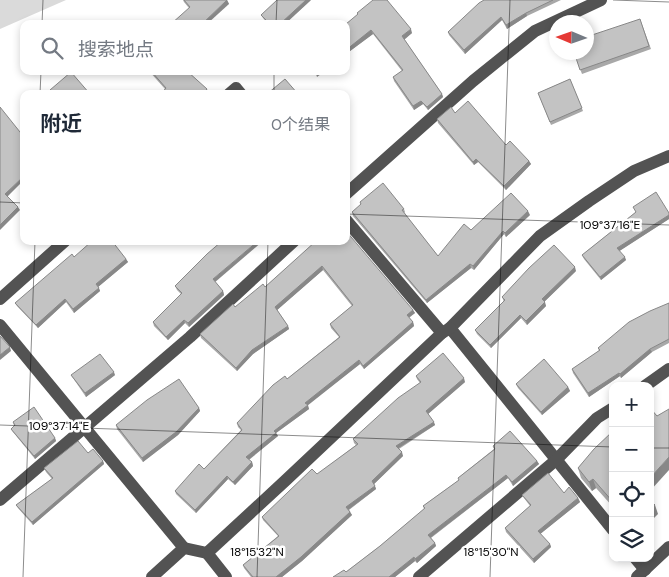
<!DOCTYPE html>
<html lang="zh">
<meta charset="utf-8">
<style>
:root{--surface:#fff;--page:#f6f6f7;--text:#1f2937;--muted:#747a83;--line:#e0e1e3}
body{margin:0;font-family:"DM Sans","Noto Sans SC",sans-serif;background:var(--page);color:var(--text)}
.controls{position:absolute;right:15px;bottom:15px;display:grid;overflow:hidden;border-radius:10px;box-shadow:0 2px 8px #0003}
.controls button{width:45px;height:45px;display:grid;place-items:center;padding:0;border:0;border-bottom:1px solid var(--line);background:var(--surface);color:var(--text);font:25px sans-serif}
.compass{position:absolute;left:549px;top:15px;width:45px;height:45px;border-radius:50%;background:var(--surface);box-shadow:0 2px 8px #0003;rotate:272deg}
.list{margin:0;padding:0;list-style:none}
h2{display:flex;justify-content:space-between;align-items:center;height:65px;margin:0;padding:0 20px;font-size:21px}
h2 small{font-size:16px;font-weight:400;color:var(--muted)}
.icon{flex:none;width:28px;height:28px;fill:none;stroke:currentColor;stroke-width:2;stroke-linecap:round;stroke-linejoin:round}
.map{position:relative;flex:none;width:669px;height:577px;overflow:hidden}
.search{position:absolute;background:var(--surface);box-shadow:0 2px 8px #0003;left:20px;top:20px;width:330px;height:55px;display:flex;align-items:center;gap:12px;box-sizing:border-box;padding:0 18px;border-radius:10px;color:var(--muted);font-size:19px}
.panel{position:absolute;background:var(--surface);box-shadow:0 2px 8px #0003;left:20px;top:90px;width:330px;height:155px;border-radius:10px}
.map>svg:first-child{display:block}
.green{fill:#dadada}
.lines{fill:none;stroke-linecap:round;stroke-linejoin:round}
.minor{stroke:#535353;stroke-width:12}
.wall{fill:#a8a8a8}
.shaded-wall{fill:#888}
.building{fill:#c3c3c3;stroke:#888}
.ticks{fill:none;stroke:#000;stroke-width:1;stroke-opacity:0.45}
.ticks-label{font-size:12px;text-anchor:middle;fill:#000;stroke:#fff;stroke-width:5;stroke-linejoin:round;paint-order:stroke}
</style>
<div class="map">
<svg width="669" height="577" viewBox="0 0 669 577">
<rect width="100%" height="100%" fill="#fff"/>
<!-- green -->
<polygon class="green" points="0,0 66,0 0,29"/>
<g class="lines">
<!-- minor -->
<g class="minor">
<polyline points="229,94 236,88 241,94"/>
<polyline points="346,194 473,81 535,31 601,0"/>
<polyline points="346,220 442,333"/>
<polyline points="0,299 65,241"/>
<polyline points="0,325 184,548"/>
<polyline points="645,386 669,369"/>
<polyline points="0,500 190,337 294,241"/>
<polyline points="613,530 450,328 540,236 589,201 634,171 669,156"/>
<polyline points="207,553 226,577"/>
<polyline points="635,558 645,570"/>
<polyline points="152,577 184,548 207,553 286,480 442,333 450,328"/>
<polyline points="419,577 556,460 597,418 613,408"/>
<polyline points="637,577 669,547"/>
</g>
</g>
<!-- wall -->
<g class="wall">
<polygon points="183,0 227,0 229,4 189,8 184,2"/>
<polygon points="311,0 285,24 268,24 263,18 261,15"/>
<polygon points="484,0 561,0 527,16 507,29 502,20 465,54 449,35 448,32"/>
<polygon points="357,13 412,33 404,39 442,94 443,97 428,110 423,104 414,110 394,81 393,77 402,71 373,34 346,54 346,24 358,15"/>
<polygon points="640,19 651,49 582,74 574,52"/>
<polygon points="149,71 187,71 208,93 207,94 161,94 165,89"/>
<polygon points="570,79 583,111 551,125 538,93"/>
<polygon points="455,113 506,145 529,161 531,164 506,190 478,162 474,165 438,123 437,119"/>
<polygon points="360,202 404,209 405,212 404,213 438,256 471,230 530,215 506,237 504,234 474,270 471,268 427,303 353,216 352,212 361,205"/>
<polygon points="633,207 669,213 669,219 619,251 626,260 601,280 584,259 582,255 636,212"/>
<polygon points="310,247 413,310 415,313 409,318 413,322 414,326 364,369 360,364 307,405 309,409 276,433 278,436 249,460 252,462 253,466 235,485 228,479 196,513 176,494 175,491 204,469 241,430 238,427 237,423 287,379 339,337 331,328 330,324 352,306 323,270 277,310 288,326 289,329 253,354 237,371 201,338 200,334 235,307 265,287"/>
<polygon points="74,257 126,259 128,262 98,287 100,291 74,313 66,302 38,328 17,306 15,303"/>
<polygon points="576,271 544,302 546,306 527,325 521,318 491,348 477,334 475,330 504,302 502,297"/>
<polygon points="215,282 223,291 224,295 189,327 185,323 168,340 154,326 153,322 181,294 177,290 175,286"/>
<polygon points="669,303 669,343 652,352 621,378 620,376 589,397 573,373 572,369 599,351 598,348"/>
<polygon points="71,375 115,375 86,397 73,378"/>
<polygon points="416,376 465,382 428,414 435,425 399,449 403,456 374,484 376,489 349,510 352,515 302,561 282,577 251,577 244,568 243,565 278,536 263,520 262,517 356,445 354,443 353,439 420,383 417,379"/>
<polygon points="516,384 568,387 570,391 542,415 518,388"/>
<polygon points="199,408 200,411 178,435 143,462 117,429 116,425"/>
<polygon points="13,422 55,438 56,441 35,459 13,432 11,429 14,426"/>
<polygon points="613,431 613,507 596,488 592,491 581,478 578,468"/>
<polygon points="493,446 537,461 539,464 513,486 508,478 431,538 435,543 436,546 417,563 415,561 395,577 333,577 346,572 380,546 424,509 423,506 459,480 458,478 494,449"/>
<polygon points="88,453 103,461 104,464 33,525 18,508 16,505 52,479 46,472 44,468"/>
<polygon points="564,493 578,498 580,502 540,534 550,544 551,547 534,563 506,532 505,528 530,506 524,498 522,495"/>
</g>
<!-- shaded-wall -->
<g class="shaded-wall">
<polygon points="227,0 229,4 207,24 202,24"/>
<polygon points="306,0 311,0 285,24 280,24"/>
<polygon points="526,13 527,16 507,29 506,25"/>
<polygon points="501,17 502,20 465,54 464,50"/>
<polygon points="411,29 412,33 404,40 402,36"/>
<polygon points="371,30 373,34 346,54 346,50"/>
<polygon points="319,71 325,71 317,77 316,74"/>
<polygon points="207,89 208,93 207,94 203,94"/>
<polygon points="442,94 443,97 428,110 427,107"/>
<polygon points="421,101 423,104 414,110 413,106"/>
<polygon points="476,159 478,162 474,165 473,162"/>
<polygon points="529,161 531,164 506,190 504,186"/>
<polygon points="24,176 24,180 7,197 5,194"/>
<polygon points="18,207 20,210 0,230 0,225"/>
<polygon points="528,211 530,215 506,237 505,233"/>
<polygon points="669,215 669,219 618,252 617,248"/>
<polygon points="503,231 504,234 474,270 473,266"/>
<polygon points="258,241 263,241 214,283 213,279"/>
<polygon points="625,257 626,260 601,280 600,277"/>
<polygon points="126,259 128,262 98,287 96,284"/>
<polygon points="470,264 471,268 427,303 426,300"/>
<polygon points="322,266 323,270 276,311 275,307"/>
<polygon points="575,267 576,271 543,303 542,299"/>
<polygon points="99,288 100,291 74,313 73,309"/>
<polygon points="223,291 224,295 189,327 188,323"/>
<polygon points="65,299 66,302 38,328 36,325"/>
<polygon points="545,302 546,306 527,325 526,321"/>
<polygon points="413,310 415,313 408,318 407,315"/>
<polygon points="520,315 521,318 491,348 490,345"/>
<polygon points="184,320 185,323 168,340 166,337"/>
<polygon points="413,322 414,326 364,369 363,366"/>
<polygon points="288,326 289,329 253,354 237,371 236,368 252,350"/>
<polygon points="10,347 11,351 0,360 0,355"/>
<polygon points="650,349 652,352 621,378 620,374"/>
<polygon points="359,360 360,364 307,406 305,403"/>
<polygon points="114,372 115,375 86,397 85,393"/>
<polygon points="619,373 620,376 589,397 588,393"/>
<polygon points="464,378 465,382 428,414 426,411"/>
<polygon points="568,387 570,391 542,415 541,412"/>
<polygon points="308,405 309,409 276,433 278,436 247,461 246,457 274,431"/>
<polygon points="199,408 200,411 178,435 143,462 142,458"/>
<polygon points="434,422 435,425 397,449 396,446"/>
<polygon points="55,438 56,441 35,459 34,456"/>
<polygon points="402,452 403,456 373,485 372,481"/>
<polygon points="669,457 669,470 650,491 650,478"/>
<polygon points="103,461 104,464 33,525 32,522"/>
<polygon points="537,461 539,464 513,486 512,482"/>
<polygon points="252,462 253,466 235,485 233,482"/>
<polygon points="506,475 508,478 430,538 428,535"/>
<polygon points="227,476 228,479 196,513 195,510"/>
<polygon points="593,479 596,488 592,491 589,482"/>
<polygon points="375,486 376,489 348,510 346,507"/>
<polygon points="578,498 580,502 539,535 538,531"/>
<polygon points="655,505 658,514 650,522 650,509"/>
<polygon points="350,512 352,515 302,561 282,577 276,577"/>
<polygon points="435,543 436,546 417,563 415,559"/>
<polygon points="550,544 551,547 534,563 533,559"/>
<polygon points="414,557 415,561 395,577 389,577"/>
</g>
<!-- building -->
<g class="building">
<polygon points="184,0 227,0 202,24 171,24 190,7"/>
<polygon points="277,0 306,0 280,24 270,24 261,15"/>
<polygon points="373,0 387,0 411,29 402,36 442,94 427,107 421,101 413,106 393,77 403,70 371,30 346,50 346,24 358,14 357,13"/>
<polygon points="484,0 553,0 526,13 506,25 501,17 464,50 448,32 479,3"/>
<polygon points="640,19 649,46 580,70 574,52 586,52 586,37"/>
<polygon points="151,71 187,71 207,89 203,94 161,94 166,88"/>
<polygon points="71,72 90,94 53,94 50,90"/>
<polygon points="285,79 298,94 267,94"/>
<polygon points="570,79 582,108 550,122 538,93"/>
<polygon points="468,101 506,145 510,141 529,161 504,186 476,159 473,162 437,119 451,107 455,113"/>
<polygon points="0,107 24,137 24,176 5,194 18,207 0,225"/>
<polygon points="383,183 404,209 402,210 438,256 464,224 471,230 511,193 528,211 505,233 503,231 473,266 470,264 426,300 352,212 361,204 360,202"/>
<polygon points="656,192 669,213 669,215 617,248 625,257 600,277 582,255 636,212 633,207"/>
<polygon points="346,231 413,310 407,315 413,322 363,366 359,360 305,403 308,405 274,431 276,433 246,457 252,462 233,482 227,476 195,510 175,491 199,464 204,469 242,430 237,423 273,385 285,376 287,379 340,337 330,324 353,305 322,266 275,307 288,326 252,350 236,368 200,334 233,304 235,307 263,284 265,287 316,241 346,241"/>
<polygon points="92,241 112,241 126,259 96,284 99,288 73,309 65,299 36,325 15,303 72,254 74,257"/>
<polygon points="222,241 258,241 213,279 223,291 188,323 184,320 166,337 153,322 182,293 175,286 207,254"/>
<polygon points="554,245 575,267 542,299 545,302 526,321 520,315 490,345 475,330 505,300 502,297 529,268"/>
<polygon points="669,303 669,339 650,349 620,374 619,373 588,393 572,369 600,350 598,348 629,322 650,311"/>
<polygon points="0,336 10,347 0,355"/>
<polygon points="443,353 464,378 426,411 434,422 396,446 402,452 372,481 375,486 346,507 350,512 301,557 276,577 253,577 243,565 279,536 262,517 312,469 317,474 358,444 353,439 398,398 421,382 416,376"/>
<polygon points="100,354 114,372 85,393 71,375"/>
<polygon points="544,359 568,387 541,412 516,384"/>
<polygon points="179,379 199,408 176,432 142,458 116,425 147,400"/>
<polygon points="34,407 55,438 34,456 11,429 15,425 13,422"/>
<polygon points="650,408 657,416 669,409 669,457 650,478"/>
<polygon points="510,431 537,461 512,482 506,475 428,535 435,543 415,559 414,557 389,577 333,577 344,570 346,572 380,546 425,508 423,506 459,480 458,478 495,449 493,446"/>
<polygon points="613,431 613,502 593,479 589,482 578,468 594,449"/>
<polygon points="78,441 88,453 93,449 103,461 32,522 16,505 53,478 44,468"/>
<polygon points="548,473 564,493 569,487 578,498 538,531 550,544 533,559 505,528 531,505 522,495"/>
<polygon points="650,500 655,505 650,509"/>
</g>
<!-- ticks -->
<path class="ticks" d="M613,0L669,2M42,24L43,0M276,24L277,0M40,94L41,71M274,94V71M0,202L24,203M346,214L669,225M0,425L613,447M650,448H669M23,577L35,241M257,577L268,241M490,577L510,0"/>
<g class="ticks-label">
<text x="610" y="229">109°37'16"E</text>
<text x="59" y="430">109°37'14"E</text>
<text x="257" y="556">18°15'32"N</text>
<text x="491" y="556">18°15'30"N</text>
</g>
</svg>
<div class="controls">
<button>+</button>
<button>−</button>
<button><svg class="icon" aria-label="locate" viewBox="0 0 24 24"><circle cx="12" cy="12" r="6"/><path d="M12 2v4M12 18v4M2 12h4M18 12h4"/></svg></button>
<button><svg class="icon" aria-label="layers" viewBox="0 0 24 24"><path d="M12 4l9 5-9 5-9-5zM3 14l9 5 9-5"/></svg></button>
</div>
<svg class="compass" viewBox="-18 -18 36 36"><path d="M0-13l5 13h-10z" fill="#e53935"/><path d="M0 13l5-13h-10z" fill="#747a83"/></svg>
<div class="search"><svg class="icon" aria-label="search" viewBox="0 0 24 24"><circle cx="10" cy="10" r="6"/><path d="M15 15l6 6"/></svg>搜索地点</div>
<section class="panel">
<h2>附近<small>0个结果</small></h2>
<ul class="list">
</ul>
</section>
</div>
